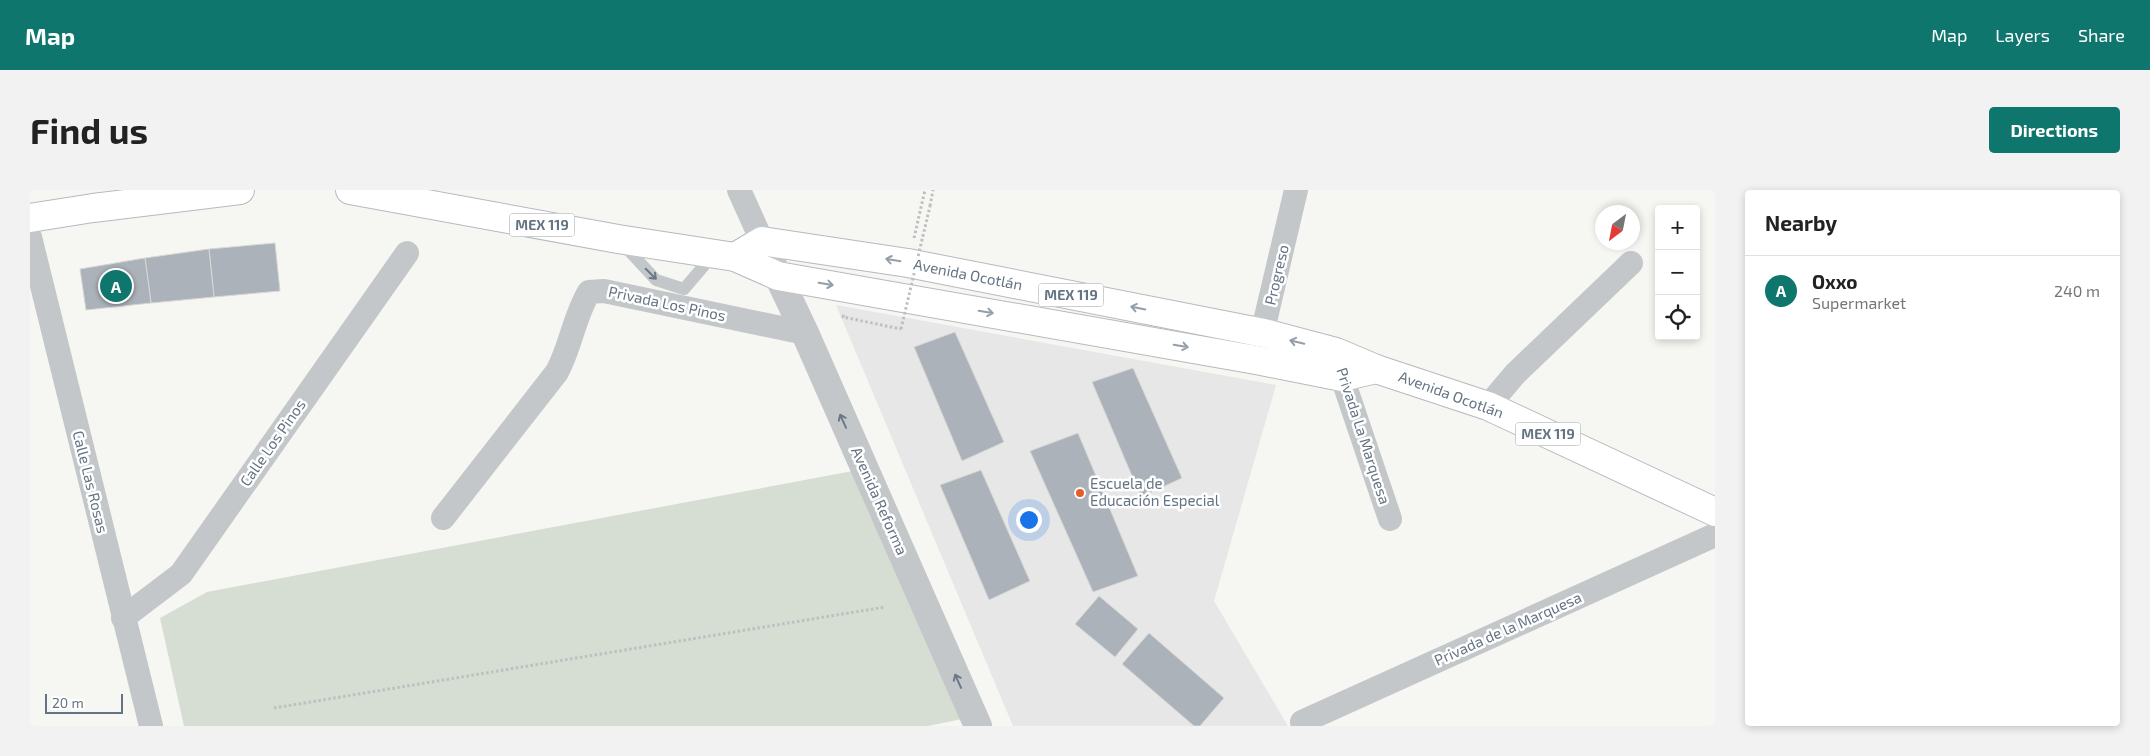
<!DOCTYPE html>
<meta charset="utf-8">
<style>
:root{--surface:#fff;--page:#f2f2f2;--text:#222;--muted:#767676;--line:#e0e0e0;--accent:#0f766e}
body{margin:0;font-family:"Exo 2",sans-serif;background:var(--page);color:var(--text)}
.controls{position:absolute;right:15px;top:15px;display:grid;overflow:hidden;border-radius:5px;box-shadow:0 2px 8px #0003}
.controls button{width:45px;height:45px;display:grid;place-items:center;padding:0;border:0;border-bottom:1px solid var(--line);background:var(--surface);color:var(--text);font:25px sans-serif}
.compass{position:absolute;left:1565px;top:15px;width:45px;height:45px;border-radius:50%;background:var(--surface);box-shadow:0 2px 8px #0003;rotate:212deg}
.scale{position:absolute;left:15px;bottom:12px;width:78px;box-sizing:border-box;padding-left:5px;border:2px solid #657484;border-top:0;font-size:14px;line-height:18px;white-space:nowrap;color:#657484;-webkit-text-stroke:4px #fff;paint-order:stroke}
.you{position:absolute;left:998px;top:329px;width:18px;height:18px;margin:-12px;border:4px solid #fff;border-radius:50%;background:#1a73e8;box-shadow:0 0 0 8px #1a73e833}
.badge{display:grid;place-items:center;width:32px;height:32px;border-radius:50%;background:var(--accent);color:#fff;font-size:16px;font-weight:700}
.pin{position:absolute;translate:-50% -50%;border:2px solid #fff;box-shadow:0 1px 5px #0006}
.list{margin:0;padding:0;list-style:none}
h2{display:flex;justify-content:space-between;align-items:center;height:65px;margin:0;padding:0 20px;font-size:21px}
h2 small{font-size:16px;font-weight:400;color:var(--muted)}
.list li{display:grid;grid-template-columns:32px 1fr auto;gap:15px;align-items:center;box-sizing:border-box;height:70px;padding:0 20px;border-top:1px solid var(--line)}
.list b{display:block;font-size:19px;white-space:nowrap}
.list p{margin:0;font-size:16px;white-space:nowrap;color:var(--muted)}
.list em{font-size:16px;font-style:normal;color:var(--muted)}
.icon{flex:none;width:28px;height:28px;fill:none;stroke:currentColor;stroke-width:2;stroke-linecap:round;stroke-linejoin:round}
.map{position:relative;flex:none;width:1685px;height:536px;overflow:hidden;border-radius:5px}
header{display:flex;align-items:center;gap:30px;box-sizing:border-box;height:70px;padding:0 25px;background:var(--accent);color:#fff}
header strong{font-size:24px}
nav{display:flex;gap:28px;margin-inline-start:auto;font-size:18px}
.intro{display:flex;align-items:center;justify-content:space-between;box-sizing:border-box;height:120px;padding:0 30px}
h1{margin:0;font-size:35px}
.button{padding:12px 22px;border-radius:5px;background:var(--accent);color:#fff;font-size:18px;font-weight:700}
main{display:flex;gap:30px;padding:0 30px}
aside{flex:1;background:var(--surface);border-radius:5px;box-shadow:0 2px 8px #0003}
.map>svg:first-child{display:block}
.built{fill:#e6e7e6}
.green{fill:#d6ddd3}
.building{fill:#acb2b9;stroke:#d7d7d5}
.lines{fill:none;stroke-linecap:round;stroke-linejoin:round}
.primary-casing{stroke:#b6babe;stroke-width:30}
.path{stroke:#bdbfc1;stroke-width:3;stroke-dasharray:2.5 2.5;stroke-linecap:butt}
.service{stroke:#c3c7ca;stroke-width:12}
.minor{stroke:#c3c7ca;stroke-width:24}
.tertiary{stroke:#c3c7ca;stroke-width:28}
.primary{stroke:#fff;stroke-width:28}
.path-bridge{stroke:#bdbfc1;stroke-width:3;stroke-dasharray:2.5 2.5;stroke-linecap:butt}
.oneway{stroke:#939ea9}
.oneway2{stroke:#6a7888}
.poi-dot{fill:#e45e25;stroke:#fff;stroke-width:2}
.labels{text-anchor:middle;stroke-width:5;stroke-linejoin:round;paint-order:stroke}
.shield{fill:#fff;stroke:#939ea9;stroke-width:1}
.shield-label{font-size:14px;font-weight:bold;fill:#657484}
.street-label{font-size:15px;fill:#657484;stroke:#fff}
.poi-label{font-size:15px;fill:#657484;stroke:#fff;text-anchor:start}
</style>
<header>
<strong>Map</strong>
<nav><a>Map</a><a>Layers</a><a>Share</a></nav>
</header>
<div class="intro"><h1>Find us</h1><a class="button">Directions</a></div>
<main>
<div class="map">
<svg width="1685" height="536" viewBox="0 0 1685 536">
<rect width="100%" height="100%" fill="#f6f6f2"/>
<!-- built -->
<polygon class="built" points="806,115 1246,195 1184,411 1258,536 983,536"/>
<!-- green -->
<polygon class="green" points="823,281 932,529 898,536 154,536 130,428 177,402"/>
<!-- building -->
<g class="building">
<polygon points="245,53 250,101 184,107 179,59"/>
<polygon points="179,59 184,107 121,113 115,68"/>
<polygon points="115,68 121,113 56,120 50,79"/>
<polygon points="925,142 974,252 932,271 884,157"/>
<polygon points="1103,178 1152,288 1111,307 1062,192"/>
<polygon points="1048,243 1108,386 1063,402 1000,261"/>
<polygon points="951,280 1000,391 959,410 910,295"/>
<polygon points="1069,406 1108,439 1085,467 1045,434"/>
<polygon points="1119,443 1194,508 1170,536 1164,536 1092,474"/>
</g>
<g class="lines">
<defs>
<g id="primary">
<polyline points="320,0 588,49 705,67 748,86 1226,170 1312,187 1346,179"/>
<polyline points="0,28 63,18 210,0"/>
<polyline points="705,67 732,51 878,73 1234,143 1306,162 1346,179 1458,216 1685,322"/>
</g>
</defs>
<!-- primary casing -->
<use href="#primary" class="primary-casing"/>
<!-- path -->
<g class="path">
<polyline points="900,16 903,0"/>
<polyline points="884,48 895,0"/>
<polyline points="814,125 813,127 871,139"/>
<polyline points="244,518 855,417"/>
</g>
<!-- service -->
<polyline class="service" points="591,52 626,90 654,99 683,65"/>
<!-- minor -->
<g class="minor">
<polyline points="709,0 732,51"/>
<polyline points="0,47 121,536"/>
<polyline points="1228,161 1266,0"/>
<polyline points="1308,168 1312,187 1360,329"/>
<polyline points="1458,216 1485,184 1601,73"/>
<path d="M413,328L527,182C541,156 544,127 559,102L574,101L775,143"/>
<polyline points="93,428 151,384 377,63"/>
<polyline points="1272,532 1685,345"/>
</g>
<!-- tertiary -->
<polyline class="tertiary" points="739,67 775,143 948,536"/>
<!-- primary -->
<use href="#primary" class="primary"/>
<!-- path-bridge -->
<polyline class="path-bridge" points="871,139 900,16"/>
</g>
<!-- one-way arrows -->
<defs><path id="oneway-shaft" d="M-6 0H5M1.5-3L5.5 0L1.5 3" fill="none" stroke-width="1.6" stroke-linecap="round" stroke-linejoin="round" transform="scale(1.25)"/></defs>
<g class="oneway">
<use href="#oneway-shaft" transform="translate(863 70) rotate(-171)"/>
<use href="#oneway-shaft" transform="translate(796 94) rotate(9)"/>
<use href="#oneway-shaft" transform="translate(1108 118) rotate(-169)"/>
<use href="#oneway-shaft" transform="translate(956 122) rotate(10)"/>
<use href="#oneway-shaft" transform="translate(1267 152) rotate(-166)"/>
<use href="#oneway-shaft" transform="translate(1151 156) rotate(10)"/>
</g>
<g class="oneway2">
<use href="#oneway-shaft" transform="translate(621 84) rotate(45)"/>
<use href="#oneway-shaft" transform="translate(813 231) rotate(-114)"/>
<use href="#oneway-shaft" transform="translate(928 491) rotate(-114)"/>
</g>
<!-- markers -->
<circle class="poi-dot" cx="1050" cy="303" r="5"/>
<g class="labels">
<!-- shield labels -->
<g class="shield">
<rect x="479.5" y="23.5" width="65" height="23" rx="4"/>
<rect x="1008.5" y="93.5" width="65" height="23" rx="4"/>
<rect x="1485.5" y="232.5" width="65" height="23" rx="4"/>
</g>
<g class="shield-label">
<text x="512" y="40">MEX 119</text>
<text x="1041" y="110">MEX 119</text>
<text x="1518" y="249">MEX 119</text>
</g>
<!-- street labels -->
<g class="street-label">
<text transform="translate(938 85) rotate(11)" y="5">Avenida Ocotlán</text>
<text transform="translate(1247 85) rotate(-77)" y="5">Progreso</text>
<text transform="translate(637 114) rotate(12)" y="5">Privada Los Pinos</text>
<text transform="translate(1421 205) rotate(20)" y="5">Avenida Ocotlán</text>
<text transform="translate(1333 246) rotate(72)" y="5">Privada La Marquesa</text>
<text transform="translate(243 253) rotate(-55)" y="5">Calle Los Pinos</text>
<text transform="translate(60 292) rotate(76)" y="5">Calle Las Rosas</text>
<text transform="translate(849 311) rotate(66)" y="5">Avenida Reforma</text>
<text transform="translate(1478 439) rotate(-24)" y="5">Privada de la Marquesa</text>
</g>
<!-- poi labels -->
<g class="poi-label">
<text x="1060" y="299">Escuela de<tspan x="1060" dy="17">Educación Especial</tspan></text>
</g>
</g>
</svg>
<div class="controls">
<button>+</button>
<button>−</button>
<button><svg class="icon" aria-label="locate" viewBox="0 0 24 24"><circle cx="12" cy="12" r="6"/><path d="M12 2v4M12 18v4M2 12h4M18 12h4"/></svg></button>
</div>
<svg class="compass" viewBox="-18 -18 36 36"><path d="M0-13l5 13h-10z" fill="#e53935"/><path d="M0 13l5-13h-10z" fill="#767676"/></svg>
<div class="scale">20 m</div>
<div class="you"></div>
<div class="pin badge" style="left:86px;top:96px">A</div>
</div>
<aside>
<h2>Nearby<small></small></h2>
<ul class="list">
<li><span class="badge">A</span><div><b>Oxxo</b><p>Supermarket</p></div><em>240 m</em></li>
</ul>
</aside>
</main>
